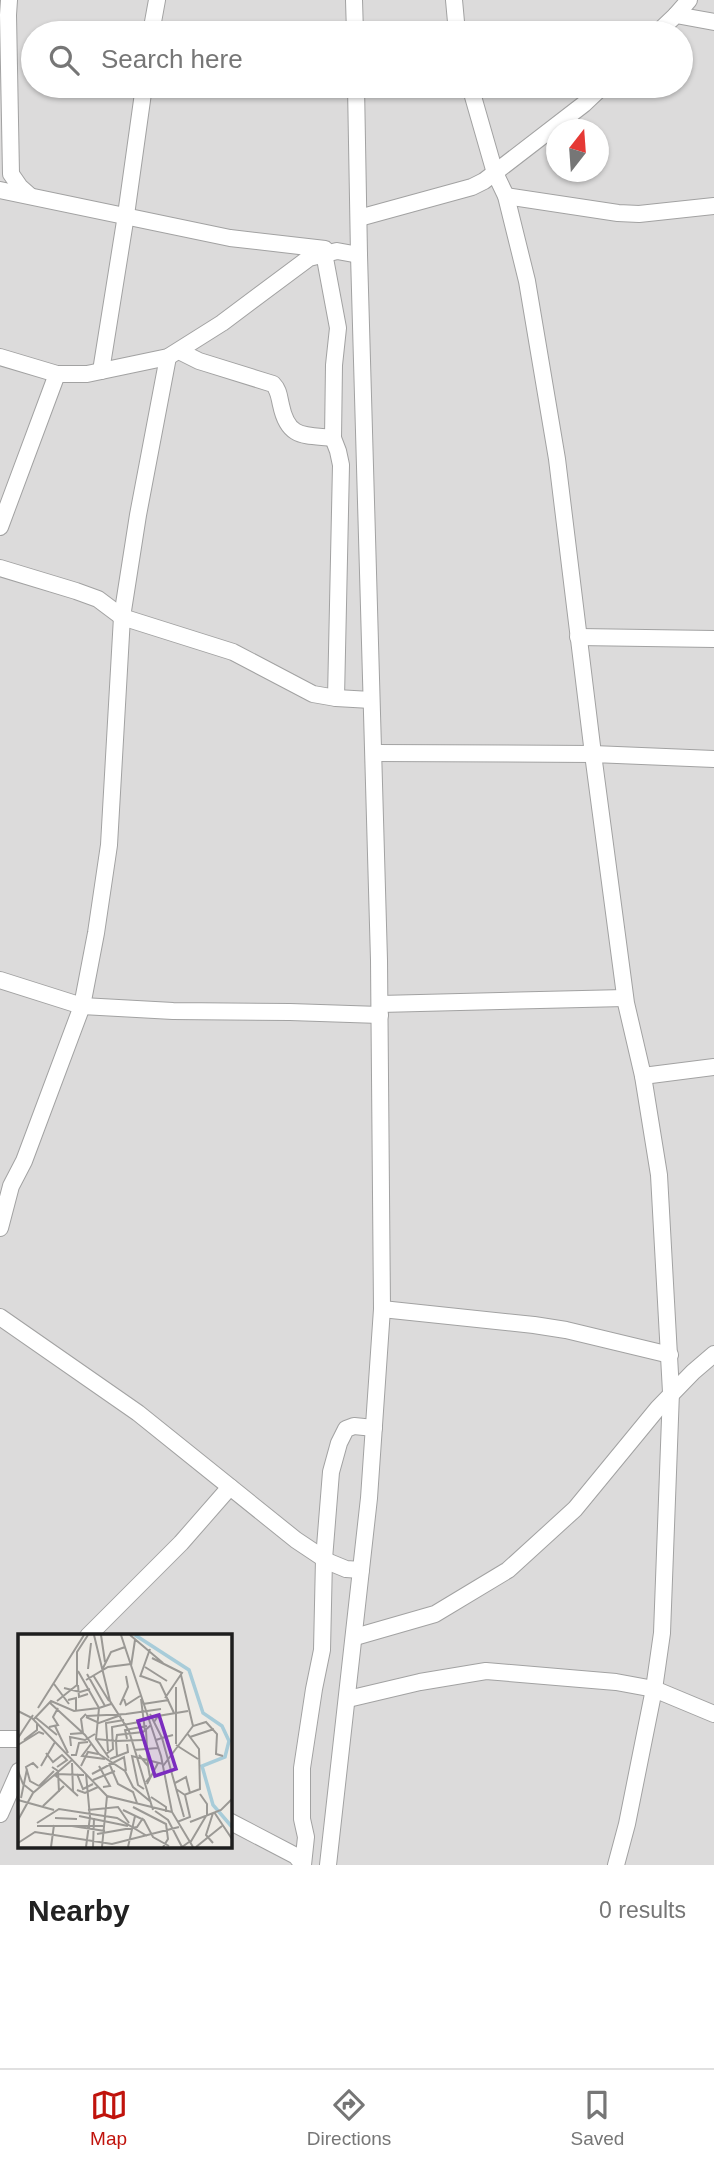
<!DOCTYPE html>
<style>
:root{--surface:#fff;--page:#f6f6f6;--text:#222;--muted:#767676;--line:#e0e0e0;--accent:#c0130c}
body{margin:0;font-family:Arial,sans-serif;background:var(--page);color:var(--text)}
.compass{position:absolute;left:546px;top:119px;width:63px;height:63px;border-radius:50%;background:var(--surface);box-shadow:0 2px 5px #0004;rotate:17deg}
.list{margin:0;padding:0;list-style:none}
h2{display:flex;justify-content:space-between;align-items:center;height:91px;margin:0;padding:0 28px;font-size:30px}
h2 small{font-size:23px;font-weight:400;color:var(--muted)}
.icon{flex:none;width:38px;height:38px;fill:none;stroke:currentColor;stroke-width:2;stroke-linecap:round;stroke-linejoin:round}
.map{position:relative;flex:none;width:714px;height:1865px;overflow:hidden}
.search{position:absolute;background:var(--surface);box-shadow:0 2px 5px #0004;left:21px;right:21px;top:21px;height:77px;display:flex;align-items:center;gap:18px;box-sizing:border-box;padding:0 24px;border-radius:38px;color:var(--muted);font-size:26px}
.sheet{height:203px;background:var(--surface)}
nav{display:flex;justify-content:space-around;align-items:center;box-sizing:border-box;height:98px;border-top:2px solid var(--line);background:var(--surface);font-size:19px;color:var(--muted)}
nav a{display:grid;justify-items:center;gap:4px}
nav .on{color:var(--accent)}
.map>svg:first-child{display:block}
.residential{fill:#dcdbdb;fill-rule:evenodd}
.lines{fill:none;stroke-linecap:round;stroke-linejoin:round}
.minor-casing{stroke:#a2a2a2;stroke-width:18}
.minor{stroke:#fff;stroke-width:16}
.inset-river{fill:none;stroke:#a8ccd9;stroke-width:3.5}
.inset-road{fill:none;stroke:#9b9995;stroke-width:2}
.view{fill:#7b2cbf;fill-opacity:0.15;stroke:#7b2cbf;stroke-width:3.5}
.inset-edge{fill:none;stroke:#1e1e1e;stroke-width:3.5}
</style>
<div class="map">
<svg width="714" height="1865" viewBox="0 0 714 1865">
<rect width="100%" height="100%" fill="#eeebe5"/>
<!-- residential -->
<path class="residential" d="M0,0H714V1865H0ZM33,33H681V86H33ZM556,130H598V172H556ZM19,1636H229V1846H19Z"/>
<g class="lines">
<defs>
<g id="minor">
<polyline points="9,0 8,15 11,174 20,187 29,195"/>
<polyline points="354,0 355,33"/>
<polyline points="454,0 457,33"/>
<polyline points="676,15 689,0"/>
<polyline points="151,33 157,0"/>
<polyline points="657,33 676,15 714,22"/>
<polyline points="0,190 230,238 325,249"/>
<polyline points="506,196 618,213 639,214 714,206"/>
<polyline points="359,218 472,187 484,181 584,104 603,86"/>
<polyline points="324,253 338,328 334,365 333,438 338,451 341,465 336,698"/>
<path d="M179,351L199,361L273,384C279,390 279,397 281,405C288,439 304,435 333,438"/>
<polyline points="0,357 57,374 87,374 168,357 222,323 309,258 337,251 359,255"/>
<polyline points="101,371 126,215 144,86"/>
<polyline points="0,527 57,374"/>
<polyline points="0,568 76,591 98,599 122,617 233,652 313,694 336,698 371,700"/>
<polyline points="578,637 714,639"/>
<polyline points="374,753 593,754 557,459 527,281 506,196 495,173 470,86"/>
<polyline points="0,980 82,1006 173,1011 290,1012 380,1015"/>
<polyline points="380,1004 625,998"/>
<polyline points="643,1076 714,1067"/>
<polyline points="0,1228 11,1186 24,1161 82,1006 96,933 109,845 122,617 138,515 168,357"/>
<polyline points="382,1309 534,1325 566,1330 670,1355"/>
<polyline points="0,1317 138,1413 296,1540 329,1562 346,1569 361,1570"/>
<polyline points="88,1636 181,1543 230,1487"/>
<polyline points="355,1637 435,1614 508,1570 575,1509 658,1408 693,1372 714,1354"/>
<polyline points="348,1699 420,1682 486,1671 616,1682 654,1689 714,1714"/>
<polyline points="0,1739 19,1739"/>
<polyline points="0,1814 19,1771"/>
<polyline points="229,1821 296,1856 303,1865"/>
<polyline points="303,1865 306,1837 302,1819 302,1768 314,1689 322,1650 324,1559 331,1472 339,1443 346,1429 354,1426 374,1428"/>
<polyline points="328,1865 369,1498 382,1309 379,960 359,255 356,86"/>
<polyline points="616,1865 627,1824 654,1689 662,1633 671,1392 659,1175 643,1076 626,1003 593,754 714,759"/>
</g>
</defs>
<!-- minor casing -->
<use href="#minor" class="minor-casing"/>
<!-- minor -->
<use href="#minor" class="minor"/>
</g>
<!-- overview -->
<g transform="translate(18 1634)">
<rect width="214" height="214" fill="#eeebe5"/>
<path class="inset-river" d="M117,1L171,36L185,79L204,92L211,107L207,123L184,132L195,171L214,193"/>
<path class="inset-road" d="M76,1L92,67L111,97L135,176M83,1L87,28M103,1L143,122L154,178L175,213M112,1L145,29M134,24L164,39L147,64M113,32L117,6M127,33L149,47M70,35L73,9M84,36L93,18L107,13M60,37L81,74L93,70M69,40L87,72M75,41L91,67M163,41L175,92M123,42L142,49L156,79M122,43L132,15M68,46L90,33L113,30M36,50L51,70M59,51V18L70,1M60,51L61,63L70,60M46,54L62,58L72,55M106,65L108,71L122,62M123,65L127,97M50,66L58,64V77M39,67L59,51M31,68L67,101L81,120L107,137L115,153L133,168M125,70L151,66M102,71L110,53L108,42M20,74L66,1M0,77L14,84L89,162L154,178M108,80L143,75M132,80L144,104L138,106M68,82L109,80M17,83L39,101M68,83L81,89L103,81M15,86L33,67L56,77L81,74L78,105L91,124M136,88L140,82L170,77M37,92L50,119M31,93L40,91L35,83L40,74M128,96L130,132M52,100L65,99L63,85L68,80M155,101L144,104L166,183M172,103L196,95M0,104L15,81M78,105L98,107L99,101L125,98L133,91M109,105L107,96L129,92M6,106L19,96V90M73,110L64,122L87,125M158,110V53M0,111L21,98L26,100M158,111L180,125M53,112L52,103L67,106L77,100M116,116L140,114M90,117L88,89L106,86M28,119L35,128L44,121L49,126L39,133M88,120L95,115L94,93L121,88M53,121H58L61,109L70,108M121,121L130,132L132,143L128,148M99,122L98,107L125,106M92,125L110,118L109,110M54,129L55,157M91,129L100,150L115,158L119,169M23,132L37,108M63,132L70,118L80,120M81,132L92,152L85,153M145,132L175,92L188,88L199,100L198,120L205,122M34,133L40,137L41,158M20,134L15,129L8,133L12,147L21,152M0,137L5,150L15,158M38,140L66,141M59,140L65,155L75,150M68,140L72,183L68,213M74,140L106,123L108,137M37,141L60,162M75,146L97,137M157,149L168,143L172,159M129,150L140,129M21,152L36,137M126,155L120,151L114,122L145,130M158,155L167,161L172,183L159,188M59,156L67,159L80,153M182,160L189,170V181M166,161L182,155L181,115L169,99M133,163L148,173V178M3,164L9,135M0,166L36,176M25,172L46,152M115,173L148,190L150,205L145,213M70,176L100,173L111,189M105,176L126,186L135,203L151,212M137,177L150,186L164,213L171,208M196,178L214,205M195,179L188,201L195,209M61,182L110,192M37,184L59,185M0,186L15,159L54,126M172,188L203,176L214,165M19,189L41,175L99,184L129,202M19,192H85M54,192L87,197M79,200L119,193L125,184M0,209L17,198L94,210L161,193M172,209L188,182M33,213L36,191M75,213L76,184M84,213L89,162M110,213L117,182M178,213L204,192"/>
<path class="view" d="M141,81L158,135L137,142L120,87Z"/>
<rect width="214" height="214" class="inset-edge"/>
</g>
</svg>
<svg class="compass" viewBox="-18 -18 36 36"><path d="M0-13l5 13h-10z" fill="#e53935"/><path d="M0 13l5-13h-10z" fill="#767676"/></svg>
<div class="search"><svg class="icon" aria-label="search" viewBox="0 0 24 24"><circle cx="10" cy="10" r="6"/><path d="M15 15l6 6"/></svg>Search here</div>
</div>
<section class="sheet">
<h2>Nearby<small>0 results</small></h2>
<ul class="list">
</ul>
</section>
<nav>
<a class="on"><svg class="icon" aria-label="map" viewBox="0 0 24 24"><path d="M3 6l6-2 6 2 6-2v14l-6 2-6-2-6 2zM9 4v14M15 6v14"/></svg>Map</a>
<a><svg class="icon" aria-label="directions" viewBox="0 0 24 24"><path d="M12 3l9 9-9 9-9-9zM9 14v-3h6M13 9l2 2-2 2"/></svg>Directions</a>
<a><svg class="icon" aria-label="saved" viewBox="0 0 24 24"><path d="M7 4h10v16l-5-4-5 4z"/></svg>Saved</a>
</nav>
